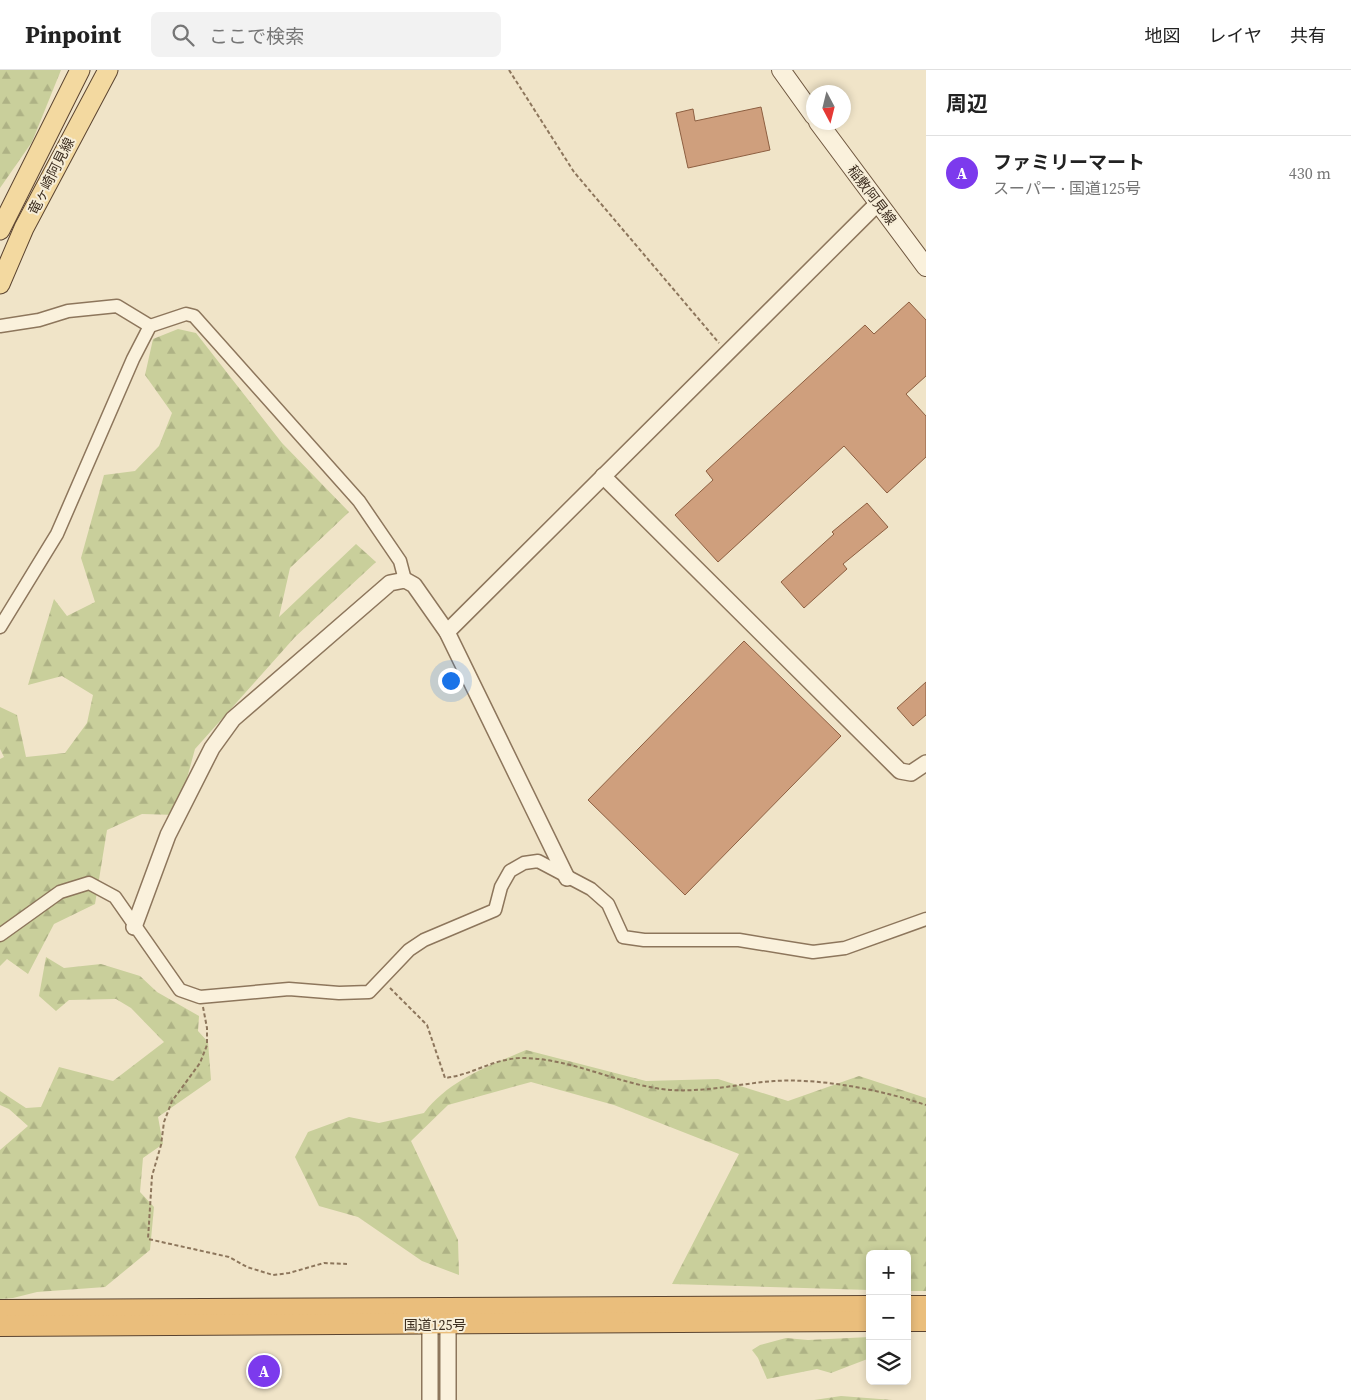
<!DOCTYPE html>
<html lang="ja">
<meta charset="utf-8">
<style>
:root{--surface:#fff;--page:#f2f2f2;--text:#222;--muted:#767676;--line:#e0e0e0;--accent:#7c3aed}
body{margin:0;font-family:"Source Serif 4","Noto Sans JP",serif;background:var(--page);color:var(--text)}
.controls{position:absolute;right:15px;bottom:15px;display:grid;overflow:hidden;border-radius:8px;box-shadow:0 2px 8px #0003}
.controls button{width:45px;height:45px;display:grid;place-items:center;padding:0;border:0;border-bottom:1px solid var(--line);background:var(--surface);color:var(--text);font:25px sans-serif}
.compass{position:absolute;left:806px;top:15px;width:45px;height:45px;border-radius:50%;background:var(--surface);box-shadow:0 2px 8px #0003;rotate:173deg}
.you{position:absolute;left:450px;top:610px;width:18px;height:18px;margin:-12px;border:4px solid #fff;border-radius:50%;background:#1a73e8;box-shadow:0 0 0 8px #1a73e833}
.badge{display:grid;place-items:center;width:32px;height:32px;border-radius:50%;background:var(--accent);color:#fff;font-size:16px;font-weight:700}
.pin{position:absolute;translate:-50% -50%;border:2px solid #fff;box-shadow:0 1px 5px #0006}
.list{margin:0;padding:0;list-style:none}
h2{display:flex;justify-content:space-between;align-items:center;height:65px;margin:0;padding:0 20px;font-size:21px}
h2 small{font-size:16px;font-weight:400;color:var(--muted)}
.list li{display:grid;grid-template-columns:32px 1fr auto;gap:15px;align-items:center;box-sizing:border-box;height:75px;padding:0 20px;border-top:1px solid var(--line)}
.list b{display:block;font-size:19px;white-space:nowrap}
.list p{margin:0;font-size:16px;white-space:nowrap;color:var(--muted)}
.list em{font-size:16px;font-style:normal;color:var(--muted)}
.icon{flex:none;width:28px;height:28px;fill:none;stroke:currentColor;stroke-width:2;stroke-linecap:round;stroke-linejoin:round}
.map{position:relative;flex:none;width:926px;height:1330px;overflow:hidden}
header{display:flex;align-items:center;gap:30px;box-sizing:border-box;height:70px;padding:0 25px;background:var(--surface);border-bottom:1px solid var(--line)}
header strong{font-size:24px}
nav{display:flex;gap:28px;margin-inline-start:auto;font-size:18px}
.search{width:350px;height:45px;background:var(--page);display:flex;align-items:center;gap:12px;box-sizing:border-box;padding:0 18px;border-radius:8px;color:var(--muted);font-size:19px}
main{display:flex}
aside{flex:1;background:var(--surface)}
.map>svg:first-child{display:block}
.forest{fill:url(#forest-firs)}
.building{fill:#cf9f7d;stroke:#8d5f41}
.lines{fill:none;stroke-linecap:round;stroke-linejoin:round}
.minor-casing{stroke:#8d765c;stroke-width:15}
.tertiary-casing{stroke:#8d765c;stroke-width:18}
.secondary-casing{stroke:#6f573f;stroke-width:20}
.primary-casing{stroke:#5b4430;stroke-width:21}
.trunk-casing{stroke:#5b4430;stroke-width:22}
.path{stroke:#8d765c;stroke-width:2;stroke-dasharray:4 2.5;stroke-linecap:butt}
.minor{stroke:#faf1dc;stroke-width:12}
.tertiary{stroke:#faf1dc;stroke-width:15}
.secondary{stroke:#faf1dc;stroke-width:18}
.primary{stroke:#f3d9a0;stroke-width:19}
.trunk{stroke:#eabe7c;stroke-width:20}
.labels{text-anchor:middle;stroke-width:4;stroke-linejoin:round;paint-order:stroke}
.street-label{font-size:14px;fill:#3d2e20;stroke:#f7eed8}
</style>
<header>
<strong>Pinpoint</strong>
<div class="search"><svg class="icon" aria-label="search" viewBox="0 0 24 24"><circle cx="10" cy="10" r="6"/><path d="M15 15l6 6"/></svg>ここで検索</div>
<nav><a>地図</a><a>レイヤ</a><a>共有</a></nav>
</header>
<main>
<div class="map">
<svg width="926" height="1330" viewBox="0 0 926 1330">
<defs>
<pattern id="forest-firs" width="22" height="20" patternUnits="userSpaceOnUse" patternTransform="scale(1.25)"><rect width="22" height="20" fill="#c9cf9b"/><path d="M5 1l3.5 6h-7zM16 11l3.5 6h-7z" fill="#aeb285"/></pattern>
</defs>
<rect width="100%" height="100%" fill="#f0e4c8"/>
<!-- forest -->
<g class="forest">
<polygon points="0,0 61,0 32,72 0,118"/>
<polygon points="178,259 196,263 282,373 349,442 290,498 279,547 356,474 376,492 295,567 195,679 177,745 142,744 107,760 95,834 54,854 28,904 7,889 0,896 0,689 4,687 0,679 0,637 17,645 26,687 65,683 87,653 93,625 62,606 28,615 54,529 67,546 95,532 81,488 104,405 135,401 159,376 172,343 145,305 153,269"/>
<polygon points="46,887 64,898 101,894 140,906 157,922 199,946 198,961 208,972 211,1010 158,1047 163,1074 143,1088 140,1122 154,1137 150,1180 105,1217 37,1222 13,1228 0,1229 0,1080 28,1056 9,1039 0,1035 0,1021 26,1038 41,1037 59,997 113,1011 164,972 131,938 116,929 69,930 56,941 39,926"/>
<path d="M526,980L646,1011L718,1009L788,1031L859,1006L926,1028V1221H907V1184H870V1220L672,1214L739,1084L614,1035L531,1012L448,1035L411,1071L458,1170L459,1205L422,1191L358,1147L319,1136L295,1087L308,1062L349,1047L379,1053L424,1043C449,1010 489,996 526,980Z"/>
<polygon points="870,1267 870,1288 831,1303 817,1299 767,1309 758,1288 752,1280 760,1275 786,1268 808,1270"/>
<polygon points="841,1326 893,1330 814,1330"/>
</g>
<!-- building -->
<g class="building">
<polygon points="761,37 770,80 688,98 676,43 693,39 695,51"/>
<polygon points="909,232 926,250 926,306 906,324 926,346 926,387 887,423 844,376 718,492 675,445 713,410 706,401 865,255 874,264"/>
<polygon points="867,433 888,457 843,494 847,499 804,538 781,512 834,464 832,462"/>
<polygon points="744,571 841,666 685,825 588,730"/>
<polygon points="926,612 926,645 913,656 897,638"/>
<polygon points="278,1292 278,1308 250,1309 249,1293"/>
</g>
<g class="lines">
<defs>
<g id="minor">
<polyline points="0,256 39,250 68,241 117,236 150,256"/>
<polyline points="0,557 57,464 133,289 150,256 186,244 194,246 359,431 400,491 405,510"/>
<polyline points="0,865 60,822 89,813 115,827 180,920 200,927 289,919 339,923 369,922 409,880 424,870 495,840 501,817 510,801 524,793 538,791 591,819 608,834 623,867 644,870 739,870 813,882 845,878 926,849"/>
</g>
<g id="tertiary">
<polyline points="603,406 900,701 911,703 926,693"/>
<polyline points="447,562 878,133"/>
<polyline points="134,857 168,765 212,678 233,649 390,513 405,510 414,515 447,562 567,808"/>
<polyline points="443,1245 448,1255 448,1330"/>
<polyline points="430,1330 430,1255 436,1245"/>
</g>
<g id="secondary">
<polyline points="781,0 814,46"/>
<polyline points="818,52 926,197"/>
</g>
<g id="primary">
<polyline points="0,160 80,0"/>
<polyline points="0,214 24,158 108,0"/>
</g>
<g id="trunk">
<polyline points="907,1236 926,1236"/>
<polyline points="0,1240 870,1236"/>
<polyline points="907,1251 926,1251"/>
<polyline points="0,1256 870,1251"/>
</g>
</defs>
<!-- minor casing -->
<use href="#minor" class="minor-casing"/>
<!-- tertiary casing -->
<use href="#tertiary" class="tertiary-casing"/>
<!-- secondary casing -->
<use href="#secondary" class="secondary-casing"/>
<!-- primary casing -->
<use href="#primary" class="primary-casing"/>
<!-- trunk casing -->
<use href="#trunk" class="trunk-casing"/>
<!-- path -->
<g class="path">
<polyline points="509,0 574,102 719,273"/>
<path d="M390,918L427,955L445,1008C472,1005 492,989 521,988C570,988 613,1012 661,1019C699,1024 736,1014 774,1011C821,1008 882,1020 926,1035"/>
<polyline points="203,937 207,958 207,975 200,993 172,1031 164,1052 161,1075 152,1106 148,1169 229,1187 247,1197 273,1205 289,1203 324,1193 347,1194"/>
</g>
<!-- minor -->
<use href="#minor" class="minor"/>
<!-- tertiary -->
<use href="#tertiary" class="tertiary"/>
<!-- secondary -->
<use href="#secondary" class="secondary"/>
<!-- primary -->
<use href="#primary" class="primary"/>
<!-- trunk -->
<use href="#trunk" class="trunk"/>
</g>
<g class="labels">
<!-- street labels -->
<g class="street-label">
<text transform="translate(51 106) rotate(-63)" y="5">竜ヶ崎阿見線</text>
<text transform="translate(872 125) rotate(53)" y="5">稲敷阿見線</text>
<text x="435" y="1260">国道125号</text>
</g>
</g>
</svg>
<div class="controls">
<button>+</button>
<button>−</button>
<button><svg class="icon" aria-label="layers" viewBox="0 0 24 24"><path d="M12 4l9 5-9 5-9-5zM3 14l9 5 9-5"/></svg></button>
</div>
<svg class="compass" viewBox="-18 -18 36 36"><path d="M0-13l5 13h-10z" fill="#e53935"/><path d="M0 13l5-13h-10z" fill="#767676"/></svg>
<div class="you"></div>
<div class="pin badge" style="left:264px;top:1301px">A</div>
</div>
<aside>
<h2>周辺<small></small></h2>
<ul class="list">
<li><span class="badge">A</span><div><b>ファミリーマート</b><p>スーパー · 国道125号</p></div><em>430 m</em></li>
</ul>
</aside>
</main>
